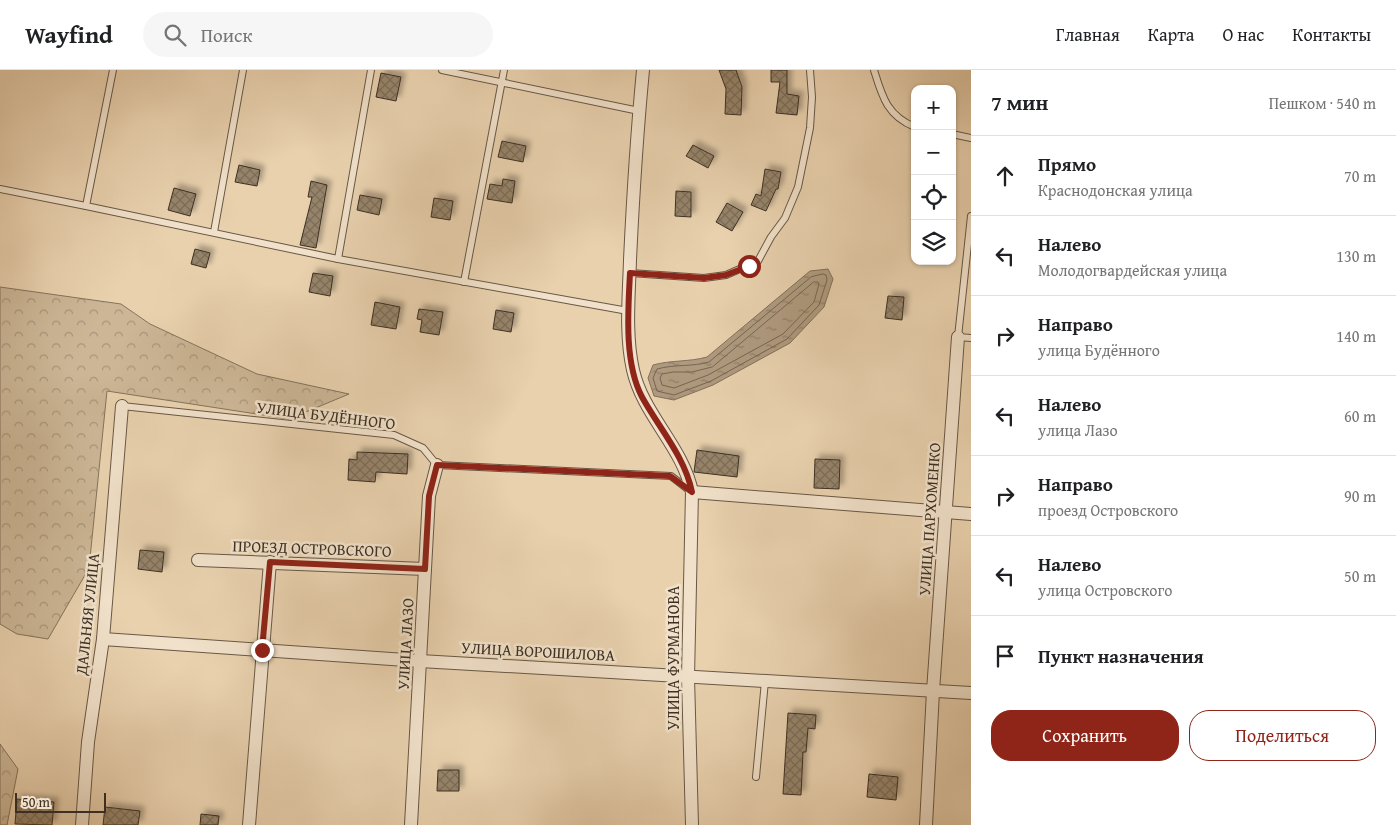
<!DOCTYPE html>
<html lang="ru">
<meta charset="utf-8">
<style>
:root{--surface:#fff;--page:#f6f6f6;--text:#202124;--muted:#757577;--line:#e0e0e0;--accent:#8f2418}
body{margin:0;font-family:"Gentium Book Plus",serif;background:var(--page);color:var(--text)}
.controls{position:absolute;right:15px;top:15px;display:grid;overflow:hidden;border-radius:10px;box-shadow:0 1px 4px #0004}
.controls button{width:45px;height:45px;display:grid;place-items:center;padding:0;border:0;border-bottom:1px solid var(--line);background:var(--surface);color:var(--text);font:25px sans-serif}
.scale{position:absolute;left:15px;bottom:12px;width:91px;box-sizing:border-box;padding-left:5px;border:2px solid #3d3023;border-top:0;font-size:14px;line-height:18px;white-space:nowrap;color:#3d3023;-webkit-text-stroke:4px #f1e1ca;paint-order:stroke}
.stop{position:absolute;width:15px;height:15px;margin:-11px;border:4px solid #8f2418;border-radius:50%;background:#fff}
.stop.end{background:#8f2418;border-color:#fff;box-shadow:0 1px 5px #0008}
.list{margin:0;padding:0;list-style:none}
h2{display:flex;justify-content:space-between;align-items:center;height:65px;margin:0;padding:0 20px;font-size:21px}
h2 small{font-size:16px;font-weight:400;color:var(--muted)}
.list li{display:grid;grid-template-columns:32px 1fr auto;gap:15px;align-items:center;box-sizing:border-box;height:80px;padding:0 20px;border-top:1px solid var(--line)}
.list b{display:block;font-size:19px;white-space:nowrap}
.list p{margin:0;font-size:16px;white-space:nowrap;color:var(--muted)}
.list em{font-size:16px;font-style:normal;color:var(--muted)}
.actions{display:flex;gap:10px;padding:15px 20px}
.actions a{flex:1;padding:11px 0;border:1px solid var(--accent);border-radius:20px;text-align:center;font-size:18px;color:var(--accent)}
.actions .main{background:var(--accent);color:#fff}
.icon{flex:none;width:28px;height:28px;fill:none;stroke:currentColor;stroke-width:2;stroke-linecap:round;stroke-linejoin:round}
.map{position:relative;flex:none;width:971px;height:755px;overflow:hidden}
header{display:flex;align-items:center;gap:30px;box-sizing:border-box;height:70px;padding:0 25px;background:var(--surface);border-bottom:1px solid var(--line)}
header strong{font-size:24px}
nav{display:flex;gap:28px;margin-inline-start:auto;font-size:18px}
.search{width:350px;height:45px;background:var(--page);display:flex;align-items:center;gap:12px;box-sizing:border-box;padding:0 18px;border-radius:28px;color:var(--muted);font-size:19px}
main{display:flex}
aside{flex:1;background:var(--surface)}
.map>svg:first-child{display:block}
.forest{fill:url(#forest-crowns);stroke:#84735c}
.water{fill:url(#water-ripples);stroke:#81705a}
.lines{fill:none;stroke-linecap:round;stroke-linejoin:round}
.shore{stroke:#766551;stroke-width:1}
.building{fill:url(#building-cross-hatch);stroke:#3d3023;filter:url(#shadow)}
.service-casing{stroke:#685846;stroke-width:8}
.minor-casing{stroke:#685846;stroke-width:14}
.service{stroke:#f1e1ca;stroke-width:6}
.minor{stroke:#f1e1ca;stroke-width:12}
.route{stroke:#8f2418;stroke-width:6}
.labels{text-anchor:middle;stroke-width:5;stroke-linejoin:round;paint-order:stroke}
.street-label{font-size:16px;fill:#3d3023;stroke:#f1e1ca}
</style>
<header>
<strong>Wayfind</strong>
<div class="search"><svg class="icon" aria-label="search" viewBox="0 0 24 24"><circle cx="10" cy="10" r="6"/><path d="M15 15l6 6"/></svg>Поиск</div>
<nav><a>Главная</a><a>Карта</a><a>О нас</a><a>Контакты</a></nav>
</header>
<main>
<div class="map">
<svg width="971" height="755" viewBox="0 0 971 755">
<defs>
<pattern id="forest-crowns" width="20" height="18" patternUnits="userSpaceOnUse" patternTransform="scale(1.25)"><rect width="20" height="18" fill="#ccb696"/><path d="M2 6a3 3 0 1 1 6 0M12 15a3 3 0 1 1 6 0" fill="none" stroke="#a7947a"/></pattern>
<pattern id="water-ripples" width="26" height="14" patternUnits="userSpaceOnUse" patternTransform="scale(1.25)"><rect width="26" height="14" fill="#af9a7f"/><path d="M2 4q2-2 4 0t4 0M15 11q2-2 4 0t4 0" fill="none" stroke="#907e68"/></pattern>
<pattern id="building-cross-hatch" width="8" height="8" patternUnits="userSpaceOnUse" patternTransform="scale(1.25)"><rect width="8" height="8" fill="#96846b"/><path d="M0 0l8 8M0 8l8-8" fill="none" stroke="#7c6c58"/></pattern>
<filter id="shadow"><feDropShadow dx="4.5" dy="-4.5" stdDeviation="2.5" flood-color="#0004"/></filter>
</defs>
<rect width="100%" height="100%" fill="#e9d1ae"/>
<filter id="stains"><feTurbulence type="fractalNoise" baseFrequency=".004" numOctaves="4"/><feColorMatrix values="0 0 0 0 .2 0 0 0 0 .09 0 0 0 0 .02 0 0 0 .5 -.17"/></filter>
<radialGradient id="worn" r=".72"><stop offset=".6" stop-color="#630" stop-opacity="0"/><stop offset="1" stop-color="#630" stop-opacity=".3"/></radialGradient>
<!-- forest -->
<g class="forest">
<polygon points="0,217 121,234 150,254 257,304 349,324 289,349 107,321 89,498 48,569 17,564 0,554"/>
<polygon points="0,674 18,699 7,755 0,755"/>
</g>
<!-- water -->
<path class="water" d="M828,199L833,209L824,237L790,273L713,315L674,330L654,326L648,308L653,295C671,290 689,292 707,287L810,201Z"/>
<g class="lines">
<!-- shore -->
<g class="shore">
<path d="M823,204L826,205L827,210L819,235L787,269L711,311L674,325L657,321L653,308L657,299C675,294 692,297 709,292L811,207Z"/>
<polygon points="814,212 818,212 819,214 814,232 783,264 708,305 674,318 662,315 660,308 662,304 673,302 692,302 712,297"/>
</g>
</g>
<!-- building -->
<g class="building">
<polygon points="719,0 736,0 742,17 741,45 725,44 726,19"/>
<polygon points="771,0 787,0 787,24 799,26 797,45 776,43 780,12 771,12"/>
<polygon points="381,3 401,7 396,31 376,27"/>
<polygon points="502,71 526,76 523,92 498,87"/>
<polygon points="693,75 714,86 708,98 686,86"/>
<polygon points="239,95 260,100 257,116 235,112"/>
<polygon points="765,99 781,102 778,119 776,119 766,141 751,135 756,124 761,126"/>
<polygon points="503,109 515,111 512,133 487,129 490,114 502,116"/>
<polygon points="311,111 327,115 316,178 300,175 312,127 308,127"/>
<polygon points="174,118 196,124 190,146 168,140"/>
<polygon points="676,121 691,122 691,147 675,146"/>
<polygon points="360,125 382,129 379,145 357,140"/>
<polygon points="434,128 453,131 450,150 431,147"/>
<polygon points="727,133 743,142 732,161 716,152"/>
<polygon points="195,179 210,183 206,198 191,194"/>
<polygon points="313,203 333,206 330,226 309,222"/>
<polygon points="888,226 904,227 902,250 885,248"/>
<polygon points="375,232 400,237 396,259 371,255"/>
<polygon points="419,239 443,242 439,265 420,262 422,250 417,249"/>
<polygon points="496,240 514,243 511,262 493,259"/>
<polygon points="697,380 739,386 737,407 694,402"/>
<polygon points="357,382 408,384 407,404 376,402 375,412 348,410 349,389 357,390"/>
<polygon points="815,389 840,390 839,419 814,418"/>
<polygon points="140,480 164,482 162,502 138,499"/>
<polygon points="788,643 816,645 815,659 808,658 806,682 803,682 801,725 783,724"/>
<polygon points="438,700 459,700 459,721 437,721"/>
<polygon points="869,704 898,707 896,730 867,727"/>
<polygon points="17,729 54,732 52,755 15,754"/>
<polygon points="105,737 140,741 138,755 103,755"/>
<polygon points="201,744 219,746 218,755 200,755"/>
</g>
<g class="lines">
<defs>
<g id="service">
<polyline points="113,0 86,136 338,189 628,241"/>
<polyline points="442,0 639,41"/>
<path d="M874,0C882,26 887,46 915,57"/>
<polyline points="952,64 971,68"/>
<polyline points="0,119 86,136"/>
<polyline points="971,146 958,267 971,268"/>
<polyline points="214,162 243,0"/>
<polyline points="338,189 371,0"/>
<polyline points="630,203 704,208 726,205 758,191 771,167 785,148 798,117 810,58 812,27 810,0"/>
<polyline points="464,212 504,0"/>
<polyline points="122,336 394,365 423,378 437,395 671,406 689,420"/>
<polyline points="756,707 765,611"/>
</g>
<g id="minor">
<path d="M643,0C637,63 633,126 630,190C629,225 625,265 633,300C643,345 683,377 692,422L688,607L692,755"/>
<polyline points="692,422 971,444"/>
<polyline points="198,490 425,499"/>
<polyline points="103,569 420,591 971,623"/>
<polyline points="82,755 88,672 103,569 122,336"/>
<polyline points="249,755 270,492"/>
<polyline points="411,755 429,426 437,395"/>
<polyline points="926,755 933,621 958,267"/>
</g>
</defs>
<!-- service casing -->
<use href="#service" class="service-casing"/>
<!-- minor casing -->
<use href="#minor" class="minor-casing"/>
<!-- service -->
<use href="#service" class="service"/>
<!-- minor -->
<use href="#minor" class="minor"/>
</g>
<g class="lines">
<!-- route -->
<path class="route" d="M262,580L270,492L425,499L429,426L437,395L670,406L692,422C685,387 659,358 642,327C624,293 628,241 630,203L704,208L726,205L749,196"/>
</g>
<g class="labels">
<!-- street labels -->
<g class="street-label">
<text transform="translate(326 345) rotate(7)" y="6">УЛИЦА БУДЁННОГО</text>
<text transform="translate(929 449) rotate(-86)" y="6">УЛИЦА ПАРХОМЕНКО</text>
<text transform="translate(312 478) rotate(2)" y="6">ПРОЕЗД ОСТРОВСКОГО</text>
<text transform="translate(87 544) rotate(-84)" y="6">ДАЛЬНЯЯ УЛИЦА</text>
<text transform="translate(405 574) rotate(-87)" y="6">УЛИЦА ЛАЗО</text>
<text transform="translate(538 581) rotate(3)" y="6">УЛИЦА ВОРОШИЛОВА</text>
<text transform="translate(673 588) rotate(-90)" y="6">УЛИЦА ФУРМАНОВА</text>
</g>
</g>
<rect width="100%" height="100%" filter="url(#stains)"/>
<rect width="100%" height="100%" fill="url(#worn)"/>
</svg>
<div class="controls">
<button>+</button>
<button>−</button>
<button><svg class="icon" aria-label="locate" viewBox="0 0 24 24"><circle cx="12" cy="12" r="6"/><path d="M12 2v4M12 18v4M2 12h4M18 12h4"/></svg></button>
<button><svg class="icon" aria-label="layers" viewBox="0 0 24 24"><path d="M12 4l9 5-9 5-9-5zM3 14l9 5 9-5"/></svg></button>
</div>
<div class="scale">50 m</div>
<div class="stop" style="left:749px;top:196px"></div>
<div class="stop end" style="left:262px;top:580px"></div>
</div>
<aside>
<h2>7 мин<small>Пешком · 540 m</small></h2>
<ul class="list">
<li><svg class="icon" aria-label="ahead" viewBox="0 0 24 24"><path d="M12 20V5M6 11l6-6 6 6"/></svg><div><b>Прямо</b><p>Краснодонская улица</p></div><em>70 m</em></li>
<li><svg class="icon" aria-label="left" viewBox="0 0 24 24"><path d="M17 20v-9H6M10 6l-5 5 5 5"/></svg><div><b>Налево</b><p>Молодогвардейская улица</p></div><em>130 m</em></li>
<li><svg class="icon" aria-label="right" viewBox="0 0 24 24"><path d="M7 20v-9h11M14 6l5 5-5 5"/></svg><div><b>Направо</b><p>улица Будённого</p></div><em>140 m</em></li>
<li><svg class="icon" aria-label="left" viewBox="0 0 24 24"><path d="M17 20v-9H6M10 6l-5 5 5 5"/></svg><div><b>Налево</b><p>улица Лазо</p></div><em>60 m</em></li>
<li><svg class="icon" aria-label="right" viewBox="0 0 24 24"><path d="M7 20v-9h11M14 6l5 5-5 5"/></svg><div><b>Направо</b><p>проезд Островского</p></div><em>90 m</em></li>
<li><svg class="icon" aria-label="left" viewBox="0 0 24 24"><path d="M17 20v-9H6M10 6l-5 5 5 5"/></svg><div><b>Налево</b><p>улица Островского</p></div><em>50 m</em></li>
<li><svg class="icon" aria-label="arrive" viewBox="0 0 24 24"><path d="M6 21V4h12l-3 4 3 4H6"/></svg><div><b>Пункт назначения</b></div></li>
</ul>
<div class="actions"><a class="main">Сохранить</a><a>Поделиться</a></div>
</aside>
</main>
